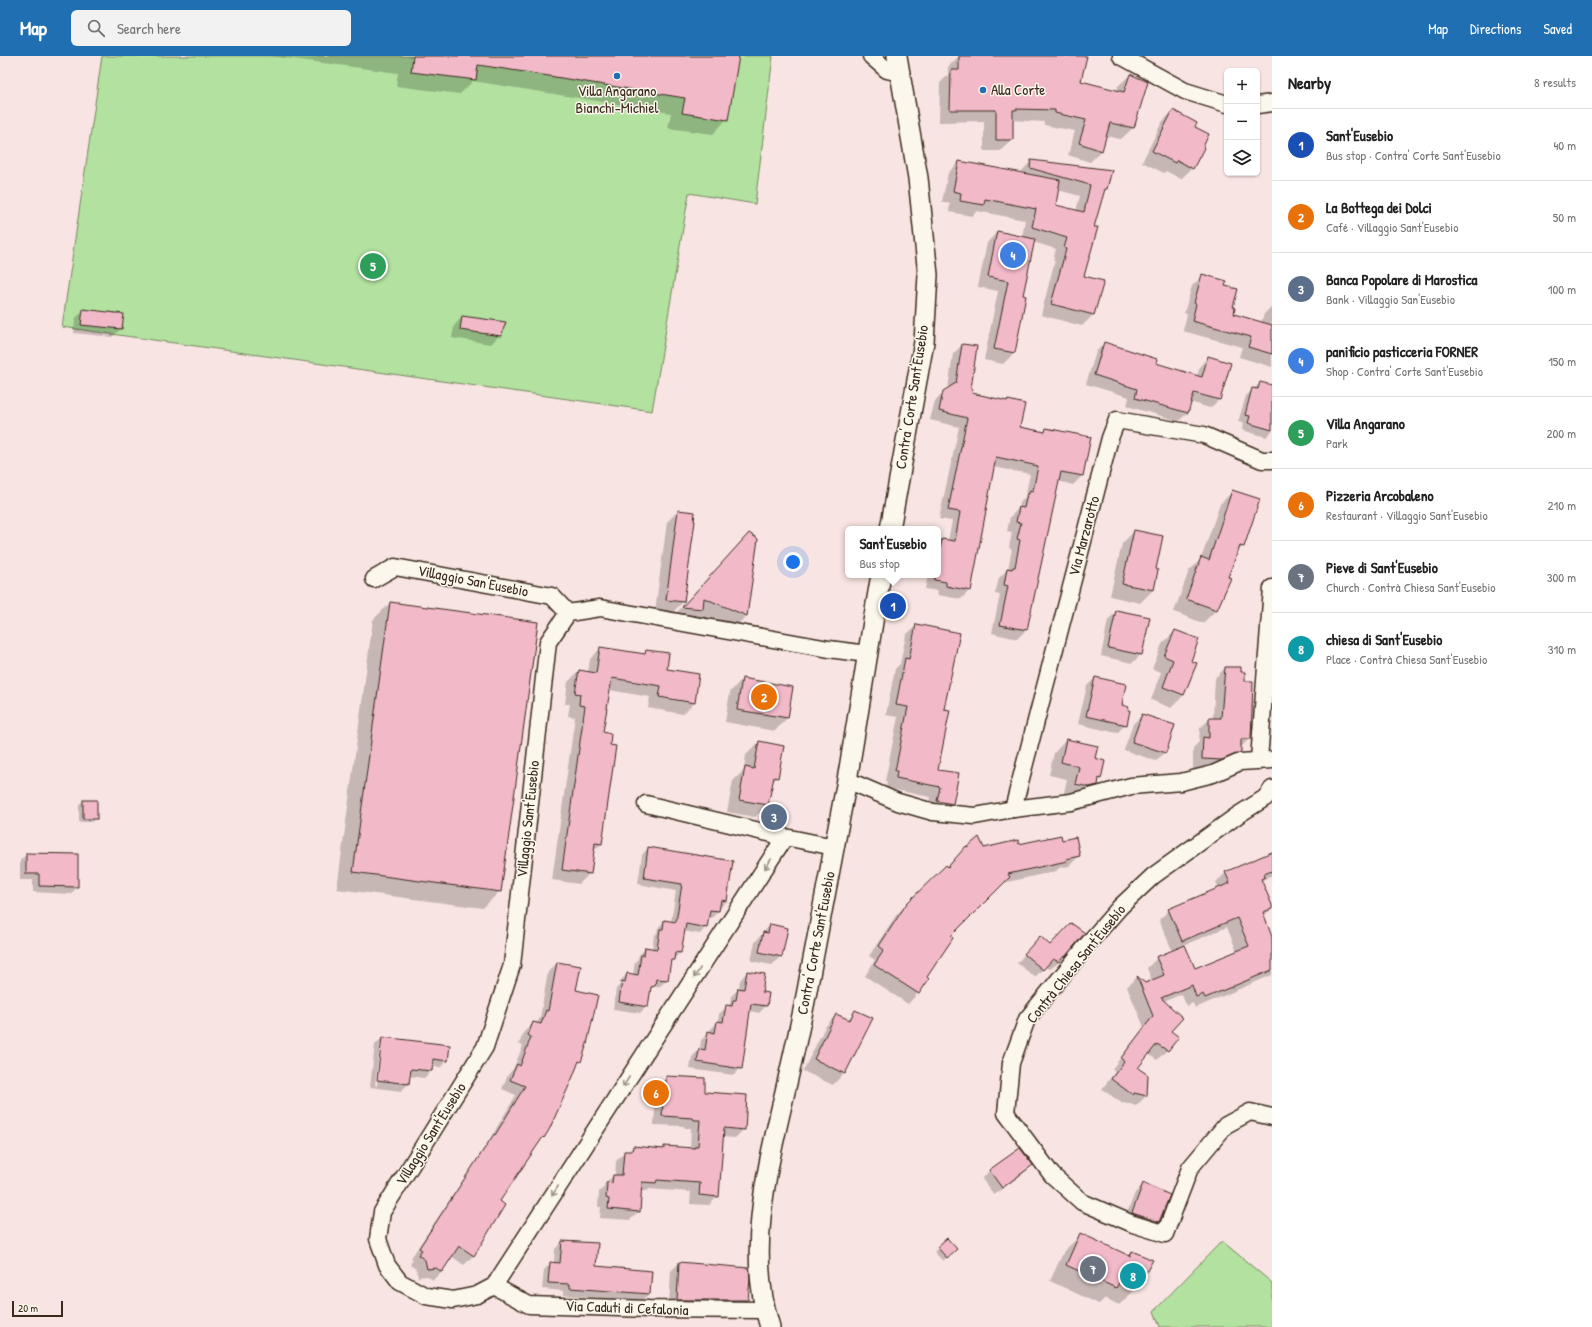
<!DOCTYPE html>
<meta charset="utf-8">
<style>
:root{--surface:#fff;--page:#f2f2f2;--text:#222;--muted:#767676;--line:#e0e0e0;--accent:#1f6fb2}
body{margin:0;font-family:"Patrick Hand",sans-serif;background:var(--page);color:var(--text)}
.controls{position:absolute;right:12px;top:12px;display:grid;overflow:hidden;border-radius:6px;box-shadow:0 1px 3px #0004}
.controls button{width:36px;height:36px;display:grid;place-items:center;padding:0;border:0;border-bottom:1px solid var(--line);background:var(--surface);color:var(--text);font:20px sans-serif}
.scale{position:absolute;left:12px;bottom:10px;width:51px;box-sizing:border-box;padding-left:4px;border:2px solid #3b2a1e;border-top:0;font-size:11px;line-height:14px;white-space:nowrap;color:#3b2a1e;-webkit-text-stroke:3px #fbf7ec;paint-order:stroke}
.you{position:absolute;left:793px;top:506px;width:14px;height:14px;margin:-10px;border:3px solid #fff;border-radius:50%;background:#1a73e8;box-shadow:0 0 0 6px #1a73e833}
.badge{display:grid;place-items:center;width:26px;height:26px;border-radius:50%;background:var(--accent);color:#fff;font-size:13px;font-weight:700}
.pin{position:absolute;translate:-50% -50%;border:2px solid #fff;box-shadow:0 1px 4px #0006}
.popup{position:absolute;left:845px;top:470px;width:96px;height:52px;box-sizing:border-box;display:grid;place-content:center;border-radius:6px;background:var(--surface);filter:drop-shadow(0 1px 3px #0005);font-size:13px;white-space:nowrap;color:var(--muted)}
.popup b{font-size:15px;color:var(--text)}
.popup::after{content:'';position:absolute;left:50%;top:100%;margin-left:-8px;border:8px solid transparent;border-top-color:var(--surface)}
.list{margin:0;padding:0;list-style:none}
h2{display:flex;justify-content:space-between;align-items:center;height:52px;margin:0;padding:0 16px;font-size:17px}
h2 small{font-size:13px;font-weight:400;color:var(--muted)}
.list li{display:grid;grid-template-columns:26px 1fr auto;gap:12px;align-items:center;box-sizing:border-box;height:72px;padding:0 16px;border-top:1px solid var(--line)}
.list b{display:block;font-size:15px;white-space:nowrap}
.list p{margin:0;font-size:13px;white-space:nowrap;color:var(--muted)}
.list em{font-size:13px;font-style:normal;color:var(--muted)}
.icon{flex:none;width:22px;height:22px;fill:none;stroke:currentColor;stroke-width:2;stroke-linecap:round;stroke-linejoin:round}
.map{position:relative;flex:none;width:1272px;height:1271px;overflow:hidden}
header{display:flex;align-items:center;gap:24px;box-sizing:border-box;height:56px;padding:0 20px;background:var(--accent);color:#fff}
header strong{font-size:19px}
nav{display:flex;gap:22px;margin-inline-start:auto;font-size:14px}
.search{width:280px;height:36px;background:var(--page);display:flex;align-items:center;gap:10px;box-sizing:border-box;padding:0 14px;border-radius:6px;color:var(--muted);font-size:15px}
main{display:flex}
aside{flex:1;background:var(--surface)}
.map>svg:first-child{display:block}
.green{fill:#b2e1a0;stroke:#76865f}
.shadow{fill:#0003;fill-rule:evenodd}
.building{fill:#f2b9c9;stroke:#3b2a1e}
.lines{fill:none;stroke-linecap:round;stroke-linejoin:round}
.minor-casing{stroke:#3b2a1e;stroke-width:19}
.tertiary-casing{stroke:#3b2a1e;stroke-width:22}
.minor{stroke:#fbf7ec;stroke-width:16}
.tertiary{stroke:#fbf7ec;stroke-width:19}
.oneway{stroke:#9b9085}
.poi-dot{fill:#1f6fb2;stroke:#fbf7ec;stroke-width:1.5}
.labels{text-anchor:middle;stroke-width:3;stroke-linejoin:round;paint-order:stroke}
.poi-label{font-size:15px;fill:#3b2a1e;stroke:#fbf7ec;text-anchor:start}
.street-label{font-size:15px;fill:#3b2a1e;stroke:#fbf7ec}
</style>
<header>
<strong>Map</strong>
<div class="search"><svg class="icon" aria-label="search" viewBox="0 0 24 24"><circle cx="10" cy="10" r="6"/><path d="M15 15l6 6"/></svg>Search here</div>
<nav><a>Map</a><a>Directions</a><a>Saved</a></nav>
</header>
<main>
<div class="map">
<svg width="1272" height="1271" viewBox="0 0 1272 1271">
<rect width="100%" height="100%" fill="#f8e4e2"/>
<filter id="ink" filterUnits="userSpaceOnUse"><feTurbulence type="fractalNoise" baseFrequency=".025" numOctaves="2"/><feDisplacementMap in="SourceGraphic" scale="8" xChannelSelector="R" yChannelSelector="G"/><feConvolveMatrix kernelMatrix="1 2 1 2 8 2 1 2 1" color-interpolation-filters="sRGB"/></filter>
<g filter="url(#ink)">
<!-- green -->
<g class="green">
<polygon points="102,0 773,0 755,148 689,137 652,355 62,271"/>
<polygon points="1222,1185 1272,1227 1272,1271 1160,1271 1154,1255"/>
</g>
<!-- shadow -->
<g class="shadow">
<polygon points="271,0 738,0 727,63 713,78 668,72 671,57 473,25 460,38 396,30 398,17"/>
<polygon points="959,0 1078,0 1080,25 1117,35 1118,30 1130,19 1133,72 1121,83 1105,80 1102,94 1090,106 1068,99 1075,75 1044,69 1044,66 1012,64 1012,84 1000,95 984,95 984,65 939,66 940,27 948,19 948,11"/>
<polygon points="1173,55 1194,71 1202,91 1192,112 1181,123 1166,115 1164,117 1142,106 1162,66"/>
<path d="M1031,105L1106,133L1103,136L1093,171L1082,220L1102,226L1093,259L1082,270L1041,259L1055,204H1053L1056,193L1033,186L1022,240L1025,241L1014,297L1003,308L984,304L998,235L978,231L987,187L997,176L1022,182L1025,164L977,155L972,160L949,156L950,148L942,146L948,117L959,106L1020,117ZM1058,134L1080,140L1076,155L1055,149Z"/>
<polygon points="1203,219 1224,230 1232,258 1261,267 1264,258 1272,250 1272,311 1239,301 1242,291 1183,275 1187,258 1184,257 1192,230"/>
<polygon points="84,254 121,273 112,281 74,277 75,263"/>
<polygon points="462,261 500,279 491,288 452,282 454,270"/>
<polygon points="1104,287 1155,308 1197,320 1200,310 1208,301 1229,308 1219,344 1210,352 1190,346 1187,357 1179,365 1127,350 1129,341 1086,328 1096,296"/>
<polygon points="962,289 971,338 1019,372 1043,377 1047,373 1082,420 1073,429 1058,425 1026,574 1017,583 992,577 1000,539 995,538 999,522 1008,513 1012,493 1009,492 1012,476 1007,475 1010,461 1017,454 1019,448 1025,441 1030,418 993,411 970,534 961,543 937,539 938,535 925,533 928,519 938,519 938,488 942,484 948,485 952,465 939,463 959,371 930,364 935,345 948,333 953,298"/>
<polygon points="1260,327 1272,330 1272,375 1266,381 1242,374 1243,367 1238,366 1246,340"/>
<polygon points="1233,435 1243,490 1236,498 1227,521 1229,522 1216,554 1203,567 1174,556 1189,515 1201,503 1220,448"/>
<polygon points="678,455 683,546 672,557 655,555 667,466"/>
<polygon points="1134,475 1155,514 1157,514 1153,534 1140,547 1110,540 1122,488"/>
<polygon points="756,484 746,560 731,575 695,560 686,568 668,566 734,494"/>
<polygon points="390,547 500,835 483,852 337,833 373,564"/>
<polygon points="1117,555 1149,562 1141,599 1132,607 1101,600 1108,564"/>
<polygon points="917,569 937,715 952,748 942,758 927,755 930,741 886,732 887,725 885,725 898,661 886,659 895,613 900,608 906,579"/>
<polygon points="1175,575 1189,605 1184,639 1171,652 1151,644 1161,616 1152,613 1162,588"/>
<polygon points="601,592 643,599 646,595 666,614 694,647 683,658 648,652 650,641 609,634 602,677 601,788 593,796 590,817 579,828 552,824 575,661 568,660 570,648 565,648 568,626 579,615 588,616 590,603"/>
<polygon points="1225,612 1250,682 1240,692 1240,696 1230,706 1211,713 1193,713 1193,692 1199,686 1200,672 1210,663 1213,663 1215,622"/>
<polygon points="1095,622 1121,650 1126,668 1117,677 1078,668 1087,630"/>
<polygon points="742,623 787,662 775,675 725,666 730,636"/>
<polygon points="1142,659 1165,696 1156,705 1124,694 1133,668"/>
<polygon points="1066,684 1094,703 1100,722 1097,729 1084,742 1063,741 1067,723 1049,719 1054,697"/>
<polygon points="759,686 777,721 772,727 768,749 755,761 727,756 733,725 744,714 746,699"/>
<polygon points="83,745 96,762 92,766 79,766 79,749"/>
<polygon points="1061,785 1079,800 1069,810 1059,812 1056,815 1003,827 949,880 925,922 927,923 918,937 908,948 865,920 875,904 869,900 897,858 956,802 984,794"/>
<polygon points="648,792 726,845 712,862 708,861 706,871 700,878 684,875 680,897 669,907 667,924 660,930 654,930 650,934 647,950 640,957 613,953 616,933 620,929 620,925 627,918 633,919 635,906 638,903 639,899 646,892 652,893 654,880 657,877 658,872 664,865 671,866 676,835 638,828 642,799"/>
<path d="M1272,797V819L1261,825L1272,852L1263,861L1272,884V919L1195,952L1193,947L1186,950L1182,938L1163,946L1169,975L1167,994L1157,1004L1148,998L1136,1013L1146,1040L1136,1050L1124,1046L1123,1048L1102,1033L1115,1016L1112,1013L1144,971L1127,931L1137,921L1144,928L1152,925L1147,912L1157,902L1173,896L1159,864L1169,854L1219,833L1216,826L1226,817ZM1227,871L1237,896L1194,913L1184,889Z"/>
<polygon points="27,798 77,799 77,831 71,838 33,836 33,824 20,824 20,804"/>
<polygon points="770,869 781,900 772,909 751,905 755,886"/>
<polygon points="1083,877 1057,908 1050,913 1045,911 1035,921 1017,907 1040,881 1050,890"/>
<polygon points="557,907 575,935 580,1005 577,1008 544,1081 536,1088 499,1146 504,1149 473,1200 464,1209 451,1200 442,1215 433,1224 427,1220 418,1221 416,1213 410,1209 413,1203 411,1202 489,1085 516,1039 502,1033 508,1019 513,1013 523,990 519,988 524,976 533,967 536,968 540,962 548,916"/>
<polygon points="747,916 766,950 759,957 749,955 741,1012 734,1019 690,1013 692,1001 700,993 701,984 710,977 710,974 718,966 719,958 730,948 731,940 739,933 740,924"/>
<polygon points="855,955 844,1017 833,1029 803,1015 825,971 836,959 847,964"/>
<path d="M382,982L447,1004L440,1012L431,1010V1015L424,1022L409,1020L408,1028L401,1035L370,1031L375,989ZM380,988H382L377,1030L375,1029Z"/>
<polygon points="667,1021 703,1037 744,1073 735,1082 723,1081 718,1140 709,1149 690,1148 691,1136 649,1133 647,1135 641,1135 639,1155 630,1164 600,1162 601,1151 598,1151 599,1136 604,1131 604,1128 613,1120 615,1120 616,1105 625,1096 628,1096 633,1091 662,1094 665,1091 690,1093 691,1072 685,1072 684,1070 654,1069 655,1054 652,1050 658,1038 658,1029"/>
<polygon points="1020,1093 1032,1109 1024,1117 994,1139 982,1123 989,1115"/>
<polygon points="1143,1128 1158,1166 1150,1174 1124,1165 1135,1137"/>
<polygon points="1081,1179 1128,1200 1132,1196 1142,1220 1136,1233 1119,1249 1105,1242 1099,1248 1050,1225 1064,1195"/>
<polygon points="947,1183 956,1193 943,1205 934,1196"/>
<polygon points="562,1186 595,1211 649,1238 641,1245 563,1239 564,1235 542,1233 544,1214 551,1207 554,1207 555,1193"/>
<polygon points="679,1207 747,1243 739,1251 669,1251 671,1215"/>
</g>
<!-- building -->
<g class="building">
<polygon points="413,0 739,0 728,64 682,57 685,42 518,15 478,9 476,24 411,16"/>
<polygon points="959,0 1087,0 1081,25 1124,36 1130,18 1148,26 1134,72 1110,67 1102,95 1079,87 1086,64 1055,57 1055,54 1016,53 1016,54 1013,54 1013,84 996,84 996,54 950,54 951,14 959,14"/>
<polygon points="1173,54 1197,67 1195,71 1209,78 1203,91 1204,92 1193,113 1177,104 1175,107 1152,95"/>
<polygon points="1031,104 1112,114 1107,133 1105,133 1094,171 1098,171 1084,220 1104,225 1094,259 1051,248 1066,193 1064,192 1067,182 1032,171 1036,153 985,143 984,149 960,145 961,137 953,135 959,105 1060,124 1056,149 1084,156 1090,129 1030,112"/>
<polygon points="997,175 1035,183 1023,239 1026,240 1015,297 994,293 1008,225 988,221"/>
<polygon points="1202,218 1227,225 1225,230 1238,233 1233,251 1235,252 1234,258 1272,269 1272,298 1248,291 1251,281 1192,265 1196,248 1194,247"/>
<polygon points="83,253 124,258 122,273 81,269"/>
<polygon points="462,260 506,266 501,280 460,274"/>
<polygon points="1104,286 1157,303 1156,307 1202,321 1208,300 1231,307 1220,344 1194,337 1188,357 1135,342 1137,333 1094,319"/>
<polygon points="962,288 977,290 971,333 973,334 972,337 1007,345 1008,344 1025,348 1020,371 1045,376 1046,372 1091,381 1083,420 1061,416 1027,574 1000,569 1008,530 1004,529 1007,512 1012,513 1013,511 1015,511 1020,484 1017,483 1021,467 1016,466 1019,451 1024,452 1027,438 1029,438 1030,434 1033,435 1038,410 996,401 971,535 946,530 946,526 934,524 935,519 938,519 938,504 942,483 955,485 960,456 948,454 967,362 939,355 943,335 956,327"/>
<polygon points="1260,326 1272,329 1272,374 1248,367 1250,360 1245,359 1252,332 1258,333"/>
<polygon points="1232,434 1260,443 1244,491 1240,490 1228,521 1231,522 1217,554 1186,543 1201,501 1209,504"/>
<polygon points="678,454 695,456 694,465 695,465 684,546 666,544"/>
<polygon points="1134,474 1163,480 1156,513 1158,514 1154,534 1122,528"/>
<polygon points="749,477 758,483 747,560 704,542 703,553 682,551"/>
<polygon points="390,546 538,566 501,836 353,816"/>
<polygon points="1116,554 1150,561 1142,599 1108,592"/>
<polygon points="916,568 960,577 944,653 950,654 938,714 959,717 953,748 937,745 940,731 896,722 897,715 895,715 908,651 896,649 905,602 909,603"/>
<polygon points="1175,574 1199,583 1191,605 1197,607 1184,639 1163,631 1173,604 1164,600"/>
<polygon points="600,591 645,598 646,594 669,597 667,613 699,618 695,647 659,641 661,630 612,622 603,676 611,678 610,689 616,690 602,788 595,787 591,818 562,814 585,650 579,649 580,638 575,637 579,614 596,617"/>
<polygon points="1225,611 1241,611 1241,616 1245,616 1245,625 1253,625 1251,683 1241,683 1241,696 1222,704 1202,703 1203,681 1209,682 1209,662 1221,662"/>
<polygon points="1095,621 1126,628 1122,649 1129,651 1128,654 1130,654 1127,669 1086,660"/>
<polygon points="742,622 793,631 788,662 737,654"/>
<polygon points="1142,658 1175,669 1166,697 1132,686"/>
<polygon points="1066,683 1098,690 1095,702 1105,705 1101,723 1099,722 1098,729 1089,731 1075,728 1079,711 1061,706"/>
<polygon points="759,685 784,690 778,722 774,721 768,749 739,744 745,711 754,713"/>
<rect x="83" y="744" width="14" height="19"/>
<polygon points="1061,779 1062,784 1076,781 1080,800 1066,803 1067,805 1008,818 1010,821 951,880 953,882 927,921 929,923 919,938 874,909 884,894 879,890 907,847 946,809 948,811 966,790 967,791 979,781 984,792 1018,784 1019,788"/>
<polygon points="648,791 733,805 727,845 721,844 719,855 710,854 707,872 686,868 681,897 675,896 674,904 671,904 668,924 656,923 655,930 651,931 648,951 619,946 622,925 625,926 627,917 638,919 641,899 644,899 645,891 657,893 660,873 663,873 664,864 676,866 682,828 644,822"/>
<polygon points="1272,796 1272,815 1264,818 1265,821 1261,823 1272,849 1272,853 1263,856 1272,881 1272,914 1205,942 1203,938 1196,941 1192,929 1161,942 1183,962 1171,975 1179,981 1168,995 1157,988 1138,1012 1148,1019 1147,1040 1134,1037 1133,1039 1126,1034 1111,1023 1124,1006 1121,1002 1153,960 1137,920 1145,927 1164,919 1156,901 1185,889 1195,912 1249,890 1237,862 1182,885 1168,853 1230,827 1225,816"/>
<polygon points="26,797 78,798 78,831 39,830 39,818 26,818"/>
<polygon points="1071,867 1085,877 1065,901 1064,900 1059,906 1053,903 1043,914 1024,898 1040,880 1050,889"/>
<polygon points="770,868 788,872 782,901 759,896 763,876 768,877"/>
<polygon points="557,906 581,910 576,934 598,939 587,988 581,1006 579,1005 572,1023 549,1074 544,1082 543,1081 500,1145 505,1149 474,1200 459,1190 442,1216 436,1212 427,1213 425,1204 418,1199 422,1194 419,1192 494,1078 495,1079 525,1030 510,1024 517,1008 520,1010 531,981 528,979 533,966 541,968 546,954 548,955"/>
<polygon points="747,915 765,918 762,936 769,937 767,950 751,948 742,1013 697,1006 699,993 705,994 708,975 715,977 717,965 723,966 726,949 732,950 733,944 736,944 738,932 744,933"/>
<polygon points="855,954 873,962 845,1018 814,1003 836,958 850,964"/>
<polygon points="382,981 450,989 448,1005 433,1003 432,1015 411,1013 409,1028 377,1024"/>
<polygon points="666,1020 705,1022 705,1036 747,1039 745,1074 724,1072 719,1141 699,1139 700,1127 657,1124 656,1127 642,1126 640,1156 608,1153 609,1143 606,1142 607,1126 612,1127 613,1119 622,1119 624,1095 632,1095 633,1090 664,1093 664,1090 695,1092 695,1090 698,1090 700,1064 694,1064 693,1062 662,1060 663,1045 660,1041 664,1035 664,1030 666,1030"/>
<polygon points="1020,1092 1033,1109 1002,1132 989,1114"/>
<polygon points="1143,1127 1170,1139 1159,1166 1132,1157"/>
<polygon points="1080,1177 1130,1200 1132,1195 1153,1204 1137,1233 1120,1225 1116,1232 1066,1209"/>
<polygon points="947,1182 957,1193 947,1202 937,1191"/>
<polygon points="562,1185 598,1187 596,1210 652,1215 650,1238 570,1232 570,1228 548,1227 550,1206 560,1207"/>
<polygon points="679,1206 749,1212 750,1223 748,1244 677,1244"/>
</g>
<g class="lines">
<defs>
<g id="minor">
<polyline points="871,0 887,14 900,17"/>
<polyline points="1121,0 1185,35 1227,48"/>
<polyline points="1257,49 1272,47"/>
<polyline points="374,523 395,511 552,540 568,557"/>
<polyline points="1259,704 1272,532"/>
<polyline points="847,724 898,746 933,756 975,760 1013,753 1071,746 1131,730 1181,726 1213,718 1240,706 1272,704"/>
<polyline points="1272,733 1265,742 1238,759 1153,820 1120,851 1092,883 1027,963 1011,1007 1006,1057 1052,1119 1082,1146 1133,1168 1165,1178 1190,1112 1226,1069 1250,1056 1272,1061"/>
<polyline points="646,748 785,781"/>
<polyline points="1013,753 1110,382 1117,364 1204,379 1262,404 1272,404"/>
<polyline points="834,791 785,781 494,1230 477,1239 453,1244 426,1240 400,1226 387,1209 378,1183 382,1156 485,991 512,909 548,586 568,557 600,552 829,593 867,598"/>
<polyline points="494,1230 529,1249 649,1253 764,1254"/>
</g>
<g id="tertiary">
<polyline points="890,473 924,286 928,219 918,122 897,0"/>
<path d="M770,1271C746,1196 767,1114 784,1040C793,1001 802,963 809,924C822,857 835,790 847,724C859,655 869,587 881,519"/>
</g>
</defs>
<!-- minor casing -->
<use href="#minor" class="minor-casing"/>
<!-- tertiary casing -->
<use href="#tertiary" class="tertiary-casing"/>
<!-- minor -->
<use href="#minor" class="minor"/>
<!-- tertiary -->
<use href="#tertiary" class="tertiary"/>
</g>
<!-- one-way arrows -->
<defs><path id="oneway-shaft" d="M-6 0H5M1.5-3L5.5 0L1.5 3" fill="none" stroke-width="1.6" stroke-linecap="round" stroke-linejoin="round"/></defs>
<g class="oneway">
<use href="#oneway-shaft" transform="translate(768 808) rotate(123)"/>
<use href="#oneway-shaft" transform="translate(697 917) rotate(123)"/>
<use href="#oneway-shaft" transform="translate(626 1026) rotate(123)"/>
<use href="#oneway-shaft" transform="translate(555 1135) rotate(123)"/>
</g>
</g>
<!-- markers -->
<g class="poi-dot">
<circle cx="617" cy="20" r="4"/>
<circle cx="983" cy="34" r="4"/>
</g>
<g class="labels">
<!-- poi labels -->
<g class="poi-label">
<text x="991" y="39">Alla Corte</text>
<text x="617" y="40" text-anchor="middle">Villa Angarano<tspan x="617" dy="17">Bianchi-Michiel</tspan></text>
</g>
<!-- street labels -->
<g class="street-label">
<text transform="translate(912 341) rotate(-81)" y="5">Contra' Corte Sant'Eusebio</text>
<text transform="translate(1084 480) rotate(-75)" y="5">Via Marzarotto</text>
<text transform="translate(473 525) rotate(11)" y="5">Villaggio San'Eusebio</text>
<text transform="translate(528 763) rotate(-84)" y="5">Villaggio Sant'Eusebio</text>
<text transform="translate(816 887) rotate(-79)" y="5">Contra' Corte Sant'Eusebio</text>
<text transform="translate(1076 908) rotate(-51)" y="5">Contrà Chiesa Sant'Eusebio</text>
<text transform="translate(431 1078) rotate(-58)" y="5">Villaggio Sant'Eusebio</text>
<text transform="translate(627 1252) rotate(2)" y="5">Via Caduti di Cefalonia</text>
</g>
</g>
</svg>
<div class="controls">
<button>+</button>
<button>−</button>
<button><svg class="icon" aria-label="layers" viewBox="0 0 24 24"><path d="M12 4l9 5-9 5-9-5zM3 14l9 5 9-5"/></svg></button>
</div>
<div class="scale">20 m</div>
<div class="you"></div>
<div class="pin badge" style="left:893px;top:550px;background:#1a4fb4">1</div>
<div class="popup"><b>Sant'Eusebio</b>Bus stop</div>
<div class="pin badge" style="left:764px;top:641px;background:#e8710a">2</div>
<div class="pin badge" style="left:774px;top:761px;background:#5c6f8a">3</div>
<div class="pin badge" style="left:1013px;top:199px;background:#3f7fe0">4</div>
<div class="pin badge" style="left:373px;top:210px;background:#2e9e5b">5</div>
<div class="pin badge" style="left:656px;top:1037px;background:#e8710a">6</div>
<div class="pin badge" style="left:1093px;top:1213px;background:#6b7280">7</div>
<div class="pin badge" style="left:1133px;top:1220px;background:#0f9aa8">8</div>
</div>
<aside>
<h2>Nearby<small>8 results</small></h2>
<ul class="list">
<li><span class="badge" style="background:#1a4fb4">1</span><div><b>Sant'Eusebio</b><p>Bus stop · Contra' Corte Sant'Eusebio</p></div><em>40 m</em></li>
<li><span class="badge" style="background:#e8710a">2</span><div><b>La Bottega dei Dolci</b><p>Café · Villaggio Sant'Eusebio</p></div><em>50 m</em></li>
<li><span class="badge" style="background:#5c6f8a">3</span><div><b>Banca Popolare di Marostica</b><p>Bank · Villaggio San'Eusebio</p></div><em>100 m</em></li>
<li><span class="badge" style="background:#3f7fe0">4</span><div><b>panificio pasticceria FORNER</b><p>Shop · Contra' Corte Sant'Eusebio</p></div><em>150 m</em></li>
<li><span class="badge" style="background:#2e9e5b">5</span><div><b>Villa Angarano</b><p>Park</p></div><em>200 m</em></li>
<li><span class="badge" style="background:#e8710a">6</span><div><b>Pizzeria Arcobaleno</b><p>Restaurant · Villaggio Sant'Eusebio</p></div><em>210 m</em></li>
<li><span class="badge" style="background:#6b7280">7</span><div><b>Pieve di Sant'Eusebio</b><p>Church · Contrà Chiesa Sant'Eusebio</p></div><em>300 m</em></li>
<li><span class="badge" style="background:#0f9aa8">8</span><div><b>chiesa di Sant'Eusebio</b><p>Place · Contrà Chiesa Sant'Eusebio</p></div><em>310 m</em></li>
</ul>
</aside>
</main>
